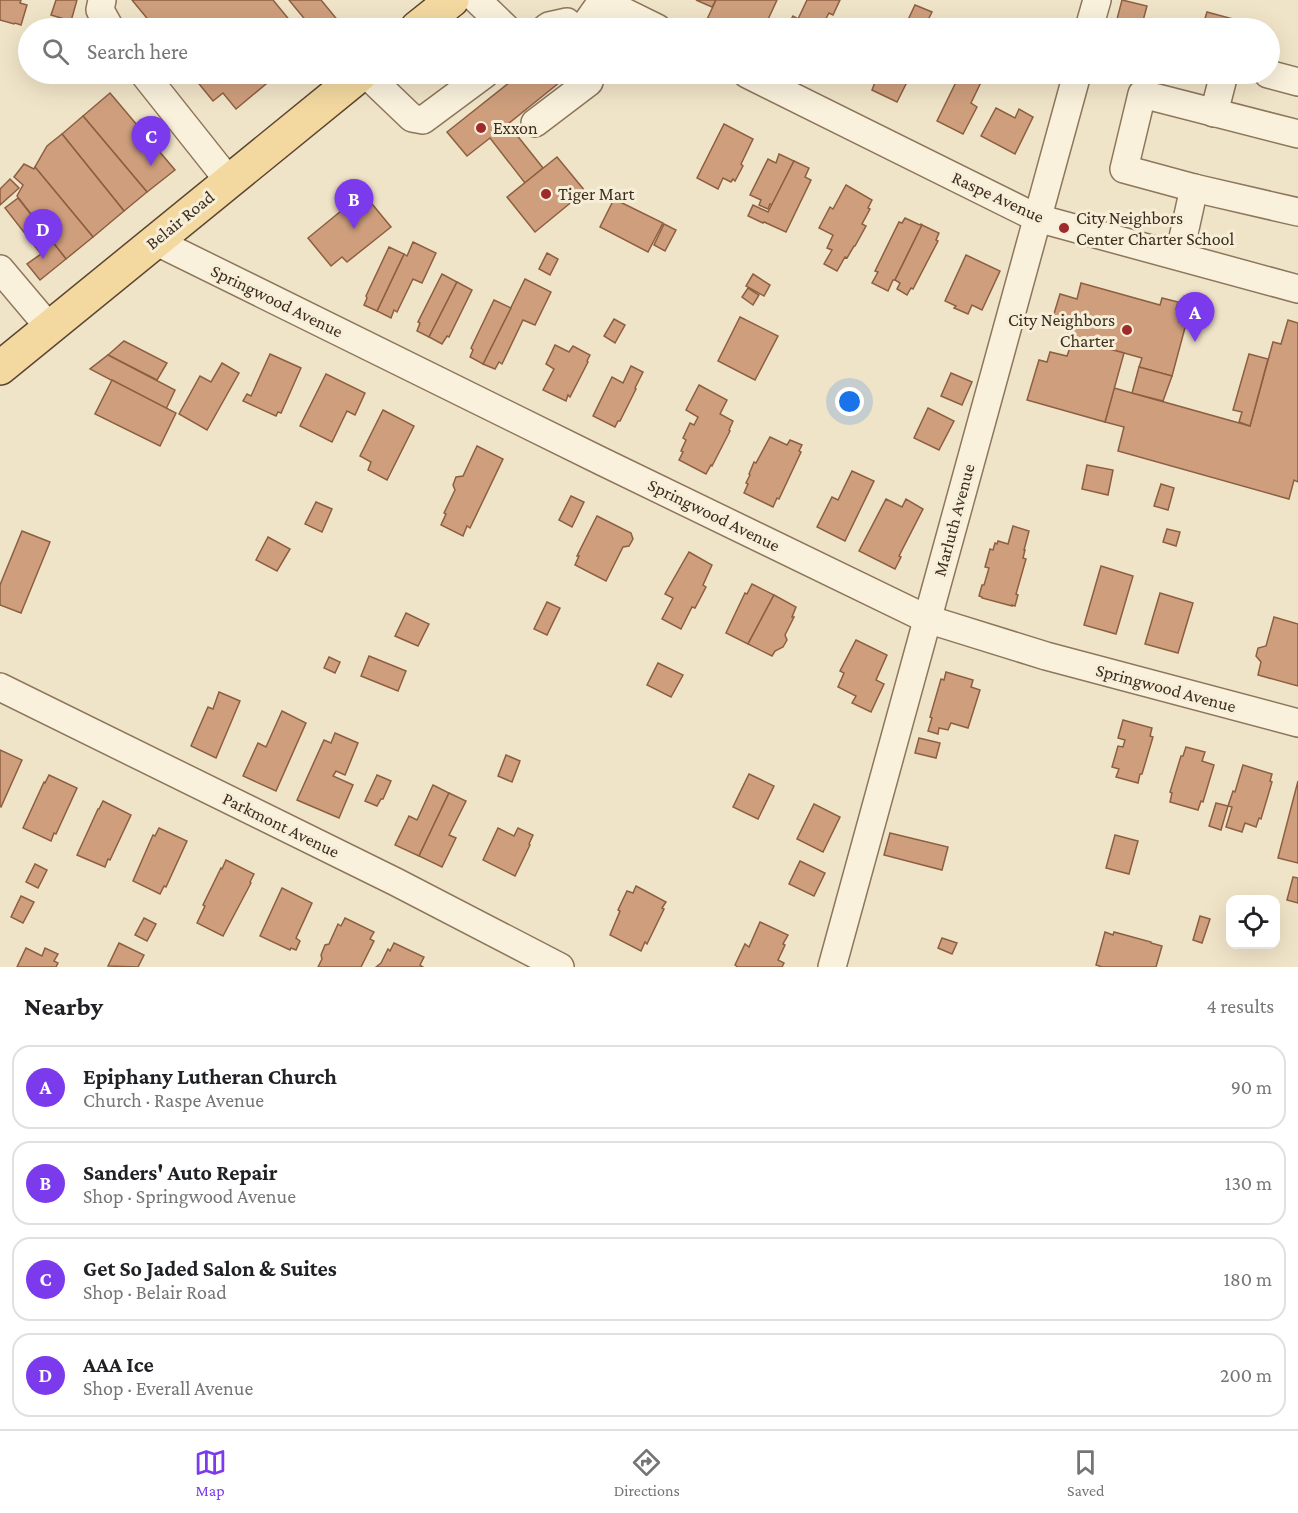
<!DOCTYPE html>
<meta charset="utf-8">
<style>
:root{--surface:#fff;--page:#f2f2f2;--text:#202124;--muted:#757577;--line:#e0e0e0;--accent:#7c3aed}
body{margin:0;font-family:"Crimson Pro",serif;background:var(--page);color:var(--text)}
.controls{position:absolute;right:18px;bottom:18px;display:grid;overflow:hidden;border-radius:12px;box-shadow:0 6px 24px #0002}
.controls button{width:54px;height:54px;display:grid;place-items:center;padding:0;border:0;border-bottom:2px solid var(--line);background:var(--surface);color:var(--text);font:30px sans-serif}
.you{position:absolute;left:850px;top:402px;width:21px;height:21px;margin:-15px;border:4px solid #fff;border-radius:50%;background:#1a73e8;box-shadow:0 0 0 9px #1a73e833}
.badge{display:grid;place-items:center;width:39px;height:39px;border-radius:50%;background:var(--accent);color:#fff;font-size:20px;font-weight:700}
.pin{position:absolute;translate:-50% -50px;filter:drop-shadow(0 2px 3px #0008)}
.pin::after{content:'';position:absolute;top:32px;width:21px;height:18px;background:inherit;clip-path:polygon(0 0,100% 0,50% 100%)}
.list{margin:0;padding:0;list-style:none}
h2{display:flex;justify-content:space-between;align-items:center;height:78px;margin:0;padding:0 24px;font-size:26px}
h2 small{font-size:20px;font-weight:400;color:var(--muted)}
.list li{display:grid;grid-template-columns:39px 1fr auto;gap:18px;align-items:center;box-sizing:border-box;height:84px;margin:0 12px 12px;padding:0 12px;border:2px solid var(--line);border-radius:18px}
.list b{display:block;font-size:22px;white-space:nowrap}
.list p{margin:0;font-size:20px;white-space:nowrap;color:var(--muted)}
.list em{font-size:20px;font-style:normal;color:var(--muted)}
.icon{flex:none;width:33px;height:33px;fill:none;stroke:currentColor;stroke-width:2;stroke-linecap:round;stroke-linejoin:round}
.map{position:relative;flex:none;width:1298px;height:967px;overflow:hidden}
.search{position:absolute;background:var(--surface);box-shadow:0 6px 24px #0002;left:18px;right:18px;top:18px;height:66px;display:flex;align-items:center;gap:15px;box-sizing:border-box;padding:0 21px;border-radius:33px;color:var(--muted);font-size:22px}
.sheet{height:462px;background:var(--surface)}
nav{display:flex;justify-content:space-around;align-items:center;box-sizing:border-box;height:84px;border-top:2px solid var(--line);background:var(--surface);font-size:16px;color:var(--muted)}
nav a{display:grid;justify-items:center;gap:3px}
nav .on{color:var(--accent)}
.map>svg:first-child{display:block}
.building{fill:#cf9f7d;stroke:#8d5f41;stroke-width:1.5}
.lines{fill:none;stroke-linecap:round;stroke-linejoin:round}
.minor-casing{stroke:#8d765c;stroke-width:30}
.major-casing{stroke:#5b4430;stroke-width:36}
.minor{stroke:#faf1dc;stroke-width:27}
.major{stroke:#f3d9a0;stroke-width:33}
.poi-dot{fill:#9e2a2b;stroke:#f7eed8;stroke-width:2}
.labels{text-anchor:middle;stroke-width:6;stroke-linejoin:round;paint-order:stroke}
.poi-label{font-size:18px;fill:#3d2e20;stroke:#f7eed8;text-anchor:start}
.street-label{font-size:18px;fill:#3d2e20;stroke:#f7eed8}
</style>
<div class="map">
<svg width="1298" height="967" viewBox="0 0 1298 967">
<rect width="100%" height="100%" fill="#f0e4c8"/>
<!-- building -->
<g class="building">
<polygon points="0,0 21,0 20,3 27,5 21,25 15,23 14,24 0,20"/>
<polygon points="56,0 77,0 71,21 51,15"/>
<polygon points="132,0 273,0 296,28 155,28"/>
<polygon points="289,0 321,0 340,23 332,28 312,28"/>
<polygon points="696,0 716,0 712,7"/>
<polygon points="716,0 777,0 764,28 703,28"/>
<polygon points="807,0 840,0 833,15 829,13 821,28 786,28 793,16 798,19"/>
<polygon points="1122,0 1147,6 1141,28 1135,28 1116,23"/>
<polygon points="915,5 932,12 924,28 901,28 903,23 906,24"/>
<polygon points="1207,12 1233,19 1230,28 1202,28"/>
<polygon points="191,74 278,74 236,109 223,93 213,101"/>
<polygon points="520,74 570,74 508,124 543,168 525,183 490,138 467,156 447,132"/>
<polygon points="878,74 911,74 897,102 872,90"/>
<polygon points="960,74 985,74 971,103 977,107 963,134 937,121"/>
<polygon points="110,93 175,170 147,192 83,116"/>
<polygon points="996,108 1015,118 1019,109 1033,117 1015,154 981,136"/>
<polygon points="83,116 147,192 124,211 62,134"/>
<polygon points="724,124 753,139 741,164 743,166 735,181 733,179 731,182 723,178 718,189 697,178"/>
<polygon points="62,134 124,211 93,237 35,167 47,146"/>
<polygon points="779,154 794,161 772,205 770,204 768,209 759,205 761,200 750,195 768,159 776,163"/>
<polygon points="557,157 585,191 535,232 507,197"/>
<polygon points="794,161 809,168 805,177 811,180 786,232 764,222 763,223 748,216 753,205 768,212"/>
<polygon points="24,164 34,169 35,167 93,237 66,259 17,196 23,185 14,177"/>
<polygon points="10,179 19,188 0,205 0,189"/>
<polygon points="846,185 872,200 868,208 870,209 862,224 866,226 855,246 854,246 847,258 845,257 837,271 824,264 832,250 827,248 833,235 819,228 830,207 833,209"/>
<polygon points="363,193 391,227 347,262 342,257 331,266 308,238"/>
<polygon points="18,198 66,259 40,280 27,264 41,254 5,208"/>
<polygon points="614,199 663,223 648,252 600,227"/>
<polygon points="905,218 920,225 921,224 922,225 895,280 893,280 888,291 872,283 878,272 875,271 899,222 902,223"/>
<polygon points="664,224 676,230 665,251 654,245"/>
<polygon points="922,225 939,233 936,240 938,241 913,289 911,288 907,295 897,289 900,283 895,280"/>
<polygon points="413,242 436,253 422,283 413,279 397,312 394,310 391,318 377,311 404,254 407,256"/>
<polygon points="389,247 404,254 377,311 364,305 367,298 366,296"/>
<polygon points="547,253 558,259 550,275 539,269"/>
<polygon points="966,255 1000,271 982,310 972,305 968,314 954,308 956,306 945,301"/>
<polygon points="442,274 457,282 429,337 417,331 420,323 418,322"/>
<polygon points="753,274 770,285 764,296 746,286"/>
<polygon points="525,279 551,292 535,325 523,320 502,364 499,362 495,369 483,364"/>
<polygon points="457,282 472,290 449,337 447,336 442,344 429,337"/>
<polygon points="1081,283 1160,305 1162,298 1178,302 1176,309 1182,311 1179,322 1186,324 1172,376 1139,367 1142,358 1067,337 1071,323 1053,317 1060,294 1077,299"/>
<polygon points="748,288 759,295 753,305 742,297"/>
<polygon points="494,300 511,308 483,364 470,357 473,350 471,348"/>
<polygon points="740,317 778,336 755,380 718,361"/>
<polygon points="614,319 625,325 615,343 604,336"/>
<polygon points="1288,320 1298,323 1298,482 1294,480 1289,499 1118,451 1124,427 1105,422 1114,388 1250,426 1273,342 1281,344"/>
<polygon points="1073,339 1124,353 1105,422 1027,400 1039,360 1047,362 1050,352 1067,356"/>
<polygon points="124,341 167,363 157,380 108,355"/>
<polygon points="555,345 569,352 573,346 590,355 587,361 588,362 570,397 568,395 566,401 543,390 554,369 546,364"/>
<polygon points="270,354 301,368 281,413 278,412 276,416 243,401 247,394 251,396"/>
<polygon points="1249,354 1268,359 1250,426 1239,422 1242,412 1233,410"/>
<polygon points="108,355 175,390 166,409 90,369"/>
<polygon points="222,363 239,373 207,430 179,414 200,376 211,382"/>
<polygon points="631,366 643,372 635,388 636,389 620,421 618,421 615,427 593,416 612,377 623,383"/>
<polygon points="1139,367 1172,376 1163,401 1132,393"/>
<polygon points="951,373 972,382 962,405 941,396"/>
<polygon points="326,374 365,393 355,415 347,411 332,442 300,426"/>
<polygon points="112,380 176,413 160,446 95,414"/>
<polygon points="699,385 727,400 720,414 733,421 729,430 730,431 712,466 711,465 706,474 679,460 683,452 681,451 686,440 683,438 690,423 694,425 698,417 686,410"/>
<polygon points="928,408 954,421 939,450 914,438"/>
<polygon points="383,410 414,426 387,480 368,470 371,462 360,456"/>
<polygon points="770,437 787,445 790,440 802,445 799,451 801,452 779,499 777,498 773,507 744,493 748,484 746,483 750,475 749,474 754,462 756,463"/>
<polygon points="477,446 503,459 470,528 467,526 463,536 441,525 446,514 444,513 455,490 453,485 456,477 463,476"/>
<polygon points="1087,465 1113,470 1108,495 1082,489"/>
<polygon points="852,471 874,481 845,541 817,527 832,497 838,500"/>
<polygon points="1161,484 1174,488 1168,510 1154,506"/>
<polygon points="571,496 584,502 572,527 559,520"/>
<polygon points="886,499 902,507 906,499 923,509 899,556 901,557 895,569 859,551"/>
<polygon points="316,502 332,509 322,532 305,524"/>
<polygon points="597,516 631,533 633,539 629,546 623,547 606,581 575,565 579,556 577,556"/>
<polygon points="1013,526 1029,531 1024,550 1025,550 1023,558 1026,559 1016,594 1018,595 1015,606 1012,605 1012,606 982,598 982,597 979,596 982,585 984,585 989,568 985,567 990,549 993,550 995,543 997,544 998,541 1008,544"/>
<polygon points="1167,529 1180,532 1176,546 1163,542"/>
<polygon points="22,531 50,542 21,613 0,605 0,585"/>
<polygon points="268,537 290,549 277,571 256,560"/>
<polygon points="689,552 712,565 703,585 706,587 695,608 692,607 681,629 662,619 673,598 665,594"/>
<polygon points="1101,566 1133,576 1116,634 1084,625"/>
<polygon points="752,584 774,595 748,644 726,633 745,593 747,594"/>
<polygon points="1160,593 1193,603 1178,653 1145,644"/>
<polygon points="774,595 796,607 792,617 794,617 785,635 787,640 783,647 775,651 772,656 748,644"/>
<polygon points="547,602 560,608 547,635 534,629"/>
<polygon points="406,613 429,624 418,646 395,636"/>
<polygon points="1274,617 1298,624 1298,686 1258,675 1261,662 1256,656 1258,648 1266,646"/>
<polygon points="856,640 887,655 876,680 884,684 871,712 852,703 856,696 838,687 844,673 840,671"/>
<polygon points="369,656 406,671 398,691 361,676"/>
<polygon points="329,657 340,662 335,673 324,668"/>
<polygon points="658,663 683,675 671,697 647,685"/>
<polygon points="946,672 973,680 971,687 980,690 968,728 951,723 948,730 939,728 938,734 928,731 932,718 930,717 941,679 944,680"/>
<polygon points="219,692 240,701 216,758 191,746 208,707 213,709"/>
<polygon points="282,711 306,723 276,791 243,776 258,743 266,747"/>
<polygon points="1123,720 1152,728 1150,736 1153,737 1142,774 1140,774 1138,783 1116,777 1119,769 1112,767 1118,746 1123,747 1125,740 1118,738"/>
<polygon points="335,733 358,743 345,775 336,771 333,776 353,785 339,818 297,800 324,740 331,743"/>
<polygon points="919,738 940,743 936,758 915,753"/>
<polygon points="1186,747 1205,752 1202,761 1214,765 1203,802 1201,801 1198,810 1170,802 1172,793 1170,792 1181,756 1183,756"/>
<polygon points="0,750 22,760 1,807 0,806"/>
<polygon points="506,755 520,761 512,782 498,776"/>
<polygon points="1243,765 1272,774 1270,781 1272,782 1261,819 1259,818 1256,827 1245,823 1242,832 1226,827 1232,807 1228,806 1233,791 1235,792"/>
<polygon points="749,774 774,786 758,819 733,807"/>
<polygon points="49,775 77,788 56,834 54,833 51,841 23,828 44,782 45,783"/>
<polygon points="377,775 391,781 383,799 381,799 377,806 365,801"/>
<polygon points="1298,781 1298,863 1278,858"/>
<polygon points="433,785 449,793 419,856 395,845 409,816 417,820"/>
<polygon points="449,793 466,801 449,835 456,838 442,867 419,856"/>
<polygon points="103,801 131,815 110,860 108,859 105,867 77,855 98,809 99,809"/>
<polygon points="1216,803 1228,806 1221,830 1209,826"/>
<polygon points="814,804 840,817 823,852 797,839"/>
<polygon points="159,828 187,841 166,887 164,886 160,894 133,881 153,835 155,836"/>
<polygon points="498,828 514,836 518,828 533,835 529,844 530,845 515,876 483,860"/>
<polygon points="890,833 948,847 942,870 884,855"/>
<polygon points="1115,835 1138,841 1129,874 1106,868"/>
<polygon points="226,860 254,874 250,882 251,883 223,936 197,923 205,906 203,905 221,868 222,869"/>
<polygon points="800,861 825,873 814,896 789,884"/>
<polygon points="35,864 47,870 38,888 26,882"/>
<polygon points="1293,877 1298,878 1298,903 1287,900"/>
<polygon points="636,886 666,902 662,908 664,909 647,944 645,942 641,951 610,935 620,911 618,910 627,891 633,893"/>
<polygon points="282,888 312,903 296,938 300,941 296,950 291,948 290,950 260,936"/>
<polygon points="21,896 34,902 23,923 11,917"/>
<polygon points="1200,916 1210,919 1202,943 1193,940"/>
<polygon points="144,918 156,924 147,941 135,935"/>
<polygon points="345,918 374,932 370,939 374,941 361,967 318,967 322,959 321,955 325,945 329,944 338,924 341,926"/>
<polygon points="760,922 788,935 783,944 785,945 778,960 784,963 782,967 738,967 735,965 745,944 749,947"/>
<polygon points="1105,932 1113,935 1114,932 1151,942 1151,943 1162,946 1156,967 1102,967 1096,965"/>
<polygon points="942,938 957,943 952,954 938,948"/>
<polygon points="119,943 144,955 138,967 108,966"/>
<polygon points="394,943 424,957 420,965 423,967 376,967 381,963 388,949 390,951"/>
<polygon points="26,948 42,956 45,948 58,954 54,961 58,963 56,967 17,967"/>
</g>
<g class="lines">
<defs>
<g id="minor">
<polyline points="102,0 100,10 110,28"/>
<polyline points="477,0 506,28"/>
<polyline points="600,0 657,28"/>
<polyline points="546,28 549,26 567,22 573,28"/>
<polyline points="583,28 602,1"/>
<polyline points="1089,28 1097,0"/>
<polyline points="144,74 229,181"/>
<polyline points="366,74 412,118 423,120 485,74"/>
<polyline points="747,74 1037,218 1298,289"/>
<polyline points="1268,74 1298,82"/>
<polyline points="1214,113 1224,74"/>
<polyline points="535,123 589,82 591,74"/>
<polyline points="1298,134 1142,94 1124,169 1194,188 1298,212"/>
<polyline points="155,241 599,460 927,619 1046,656 1298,723"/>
<polyline points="1179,256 1194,188"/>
<polyline points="0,269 49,327"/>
<polyline points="0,687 396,882 560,967"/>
<polyline points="832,967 1077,74"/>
</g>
<g id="major">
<polyline points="417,28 452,0"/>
<polyline points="0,368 361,74"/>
</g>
</defs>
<!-- minor casing -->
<use href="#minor" class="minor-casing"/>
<!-- major casing -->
<use href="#major" class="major-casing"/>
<!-- minor -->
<use href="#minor" class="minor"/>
<!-- major -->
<use href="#major" class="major"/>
</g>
<!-- markers -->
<g class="poi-dot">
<circle cx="481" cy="128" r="6"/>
<circle cx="546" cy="194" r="6"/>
<circle cx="1064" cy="228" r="6"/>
<circle cx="1127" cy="330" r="6"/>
</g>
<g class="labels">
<!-- poi labels -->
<g class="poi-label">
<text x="493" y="134">Exxon</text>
<text x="558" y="200">Tiger Mart</text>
<text x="1076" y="224">City Neighbors<tspan x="1076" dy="21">Center Charter School</tspan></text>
<text x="1115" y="326" text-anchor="end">City Neighbors<tspan x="1115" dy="21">Charter</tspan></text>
</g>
<!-- street labels -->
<g class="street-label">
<text transform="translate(998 197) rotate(25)" y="6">Raspe Avenue</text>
<text transform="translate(180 220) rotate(-39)" y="6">Belair Road</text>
<text transform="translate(277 301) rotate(26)" y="6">Springwood Avenue</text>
<text transform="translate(714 515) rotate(26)" y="6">Springwood Avenue</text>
<text transform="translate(954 520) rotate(-75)" y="6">Marluth Avenue</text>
<text transform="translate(1166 688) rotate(15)" y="6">Springwood Avenue</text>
<text transform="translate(281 825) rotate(26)" y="6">Parkmont Avenue</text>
</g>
</g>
</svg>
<div class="controls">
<button><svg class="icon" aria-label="locate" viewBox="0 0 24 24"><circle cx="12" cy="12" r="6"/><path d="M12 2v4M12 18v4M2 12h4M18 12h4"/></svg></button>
</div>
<div class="you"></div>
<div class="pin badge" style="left:1195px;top:342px">A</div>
<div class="pin badge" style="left:354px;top:229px">B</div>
<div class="pin badge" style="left:151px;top:166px">C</div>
<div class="pin badge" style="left:43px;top:259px">D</div>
<div class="search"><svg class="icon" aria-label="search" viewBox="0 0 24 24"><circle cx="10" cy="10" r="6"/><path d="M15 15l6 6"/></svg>Search here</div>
</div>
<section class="sheet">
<h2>Nearby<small>4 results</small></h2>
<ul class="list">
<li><span class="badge">A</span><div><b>Epiphany Lutheran Church</b><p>Church · Raspe Avenue</p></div><em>90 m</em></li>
<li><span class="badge">B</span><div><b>Sanders' Auto Repair</b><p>Shop · Springwood Avenue</p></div><em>130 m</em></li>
<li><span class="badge">C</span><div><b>Get So Jaded Salon &amp; Suites</b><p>Shop · Belair Road</p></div><em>180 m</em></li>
<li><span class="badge">D</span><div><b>AAA Ice</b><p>Shop · Everall Avenue</p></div><em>200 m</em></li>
</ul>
</section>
<nav>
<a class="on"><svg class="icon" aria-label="map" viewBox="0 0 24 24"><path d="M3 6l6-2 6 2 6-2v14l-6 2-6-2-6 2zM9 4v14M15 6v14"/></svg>Map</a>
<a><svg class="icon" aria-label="directions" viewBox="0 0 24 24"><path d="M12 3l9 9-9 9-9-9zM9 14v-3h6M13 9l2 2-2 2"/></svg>Directions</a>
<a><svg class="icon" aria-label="saved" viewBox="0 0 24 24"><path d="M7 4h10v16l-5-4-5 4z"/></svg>Saved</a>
</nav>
